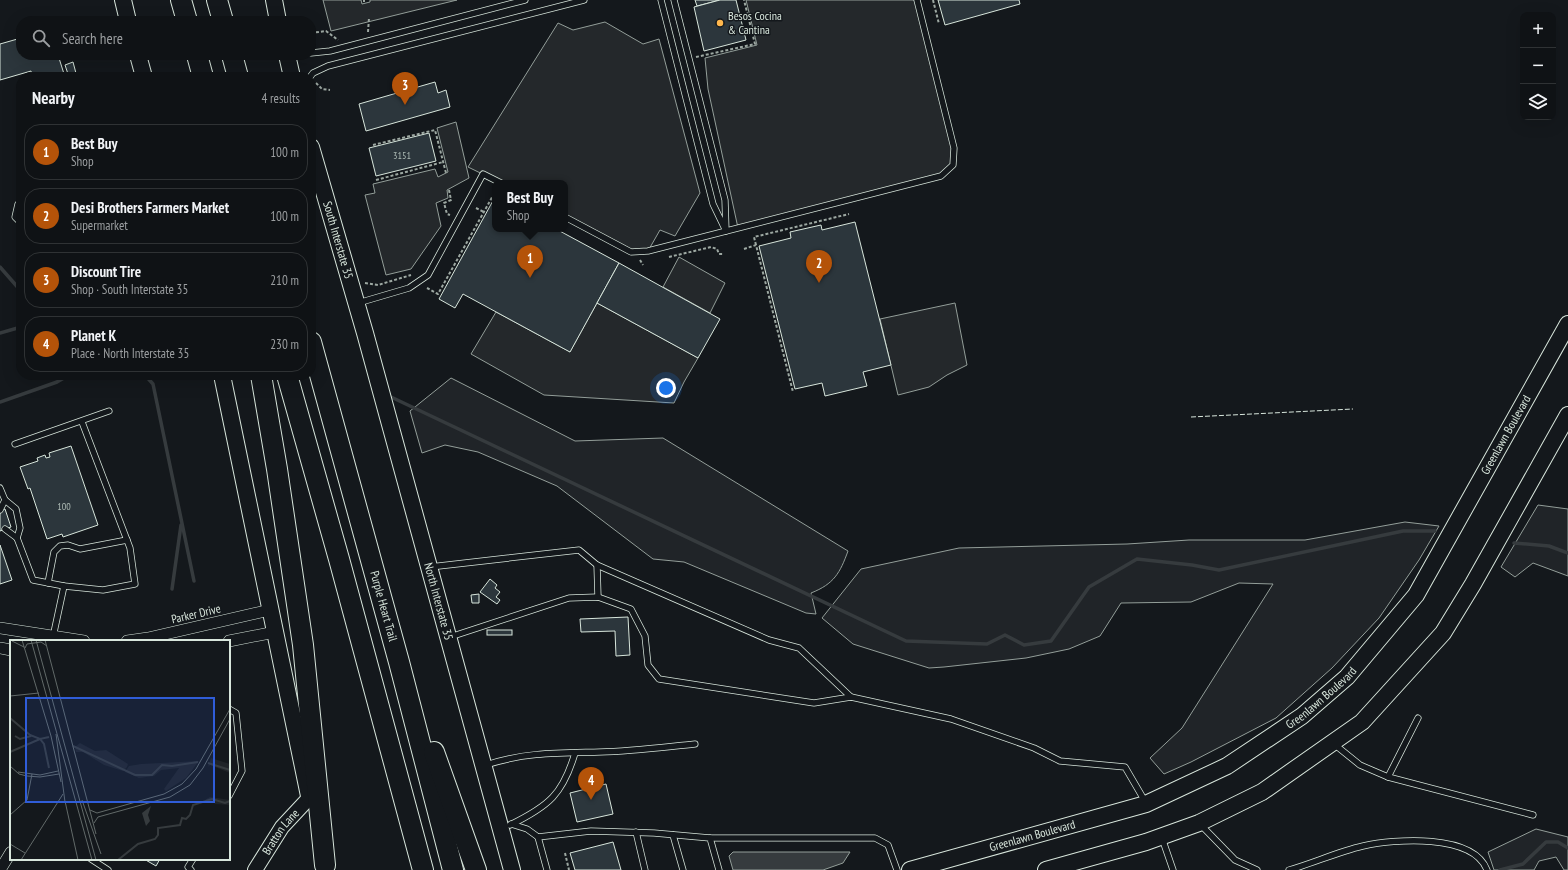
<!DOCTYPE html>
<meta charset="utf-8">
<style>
:root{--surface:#0f1215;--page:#1d2022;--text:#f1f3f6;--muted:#9b9ea0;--line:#2f3234;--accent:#b45309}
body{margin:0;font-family:"PT Sans Narrow",sans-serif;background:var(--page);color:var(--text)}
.controls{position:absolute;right:12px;top:12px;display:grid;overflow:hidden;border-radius:8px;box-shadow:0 4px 16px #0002}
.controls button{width:36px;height:36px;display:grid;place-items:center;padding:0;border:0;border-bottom:1px solid var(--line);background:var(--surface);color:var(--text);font:20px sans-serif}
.you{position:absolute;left:666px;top:388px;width:14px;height:14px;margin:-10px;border:3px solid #fff;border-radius:50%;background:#1a73e8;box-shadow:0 0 0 6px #1a73e833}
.badge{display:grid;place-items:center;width:26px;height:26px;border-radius:50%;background:var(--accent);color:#fff;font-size:13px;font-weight:700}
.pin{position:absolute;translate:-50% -33px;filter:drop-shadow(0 1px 2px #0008)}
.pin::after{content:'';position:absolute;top:21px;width:14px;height:12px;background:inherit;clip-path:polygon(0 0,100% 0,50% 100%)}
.popup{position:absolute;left:492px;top:180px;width:76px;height:52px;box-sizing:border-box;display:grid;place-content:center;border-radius:8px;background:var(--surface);filter:drop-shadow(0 1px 3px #0005);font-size:13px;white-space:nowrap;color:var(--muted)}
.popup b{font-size:15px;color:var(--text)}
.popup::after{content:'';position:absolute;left:50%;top:100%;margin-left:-8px;border:8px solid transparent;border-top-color:var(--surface)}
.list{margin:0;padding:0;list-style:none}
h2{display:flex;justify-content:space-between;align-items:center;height:52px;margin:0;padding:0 16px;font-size:17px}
h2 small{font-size:13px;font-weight:400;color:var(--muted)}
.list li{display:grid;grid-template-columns:26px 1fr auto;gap:12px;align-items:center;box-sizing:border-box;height:56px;margin:0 8px 8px;padding:0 8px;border:1px solid var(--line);border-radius:16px}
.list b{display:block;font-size:15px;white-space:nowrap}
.list p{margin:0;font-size:13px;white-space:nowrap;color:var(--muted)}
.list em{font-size:13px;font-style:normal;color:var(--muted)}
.icon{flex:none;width:22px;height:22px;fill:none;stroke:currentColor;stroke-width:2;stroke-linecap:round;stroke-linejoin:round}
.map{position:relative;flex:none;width:1568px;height:870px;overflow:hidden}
.search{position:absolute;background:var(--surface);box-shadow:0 4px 16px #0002;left:16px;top:16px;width:300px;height:44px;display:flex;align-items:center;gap:10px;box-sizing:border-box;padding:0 14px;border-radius:16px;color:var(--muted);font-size:15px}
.panel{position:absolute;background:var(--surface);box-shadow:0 4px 16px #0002;left:16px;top:72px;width:300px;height:308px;border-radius:16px}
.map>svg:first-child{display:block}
.green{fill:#202428;stroke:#939e99}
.parking{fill:#24282b;stroke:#939e99}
.water{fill:#363b3e;stroke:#939e99}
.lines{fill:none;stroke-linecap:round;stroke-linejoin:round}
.stream{stroke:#363b3e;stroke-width:3.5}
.building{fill:#2c363c;stroke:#d8e6dc}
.service-casing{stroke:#d8e6dc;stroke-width:7}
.minor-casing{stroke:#d8e6dc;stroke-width:12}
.tertiary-casing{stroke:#d8e6dc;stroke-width:16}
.secondary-casing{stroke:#d8e6dc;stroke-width:18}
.motorway-casing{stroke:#d8e6dc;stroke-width:22}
.path{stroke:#9da8a2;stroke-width:2;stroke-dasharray:3 2;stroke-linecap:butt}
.service{stroke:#14181c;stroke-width:5.5}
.minor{stroke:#14181c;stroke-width:11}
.tertiary{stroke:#14181c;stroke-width:14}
.secondary{stroke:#14181c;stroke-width:16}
.motorway{stroke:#14181c;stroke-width:20}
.fence{stroke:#d8e6dc;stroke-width:1;stroke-dasharray:5 2;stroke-linecap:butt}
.poi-dot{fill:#ffb74d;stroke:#14181c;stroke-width:1.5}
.labels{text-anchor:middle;stroke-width:3;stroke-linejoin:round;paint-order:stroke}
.number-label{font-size:10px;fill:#adbab4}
.poi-label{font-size:12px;fill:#d8e6dc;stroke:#14181c;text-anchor:start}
.street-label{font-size:12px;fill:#d8e6dc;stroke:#14181c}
.inset-river{fill:none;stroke:#363b3e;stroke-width:2}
.inset-road{fill:none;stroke:#626a69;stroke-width:1}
.view{fill:#305dd8;fill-opacity:0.15;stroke:#305dd8;stroke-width:2}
.inset-edge{fill:none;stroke:#d8e6dc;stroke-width:2}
</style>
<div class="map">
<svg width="1568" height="870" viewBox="0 0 1568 870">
<rect width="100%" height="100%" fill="#14181c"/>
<!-- green -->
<g class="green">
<path d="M451,378L575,441L663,438L848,551C840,573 834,584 811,593L816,614L806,613L684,562L653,559L557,486L478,452L445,445L422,453L410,411Z"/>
<polygon points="1538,505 1568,509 1568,576 1533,563 1515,577 1501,567"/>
<polygon points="1405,522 1439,526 1419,560 1379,618 1332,668 1276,718 1191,762 1164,774 1150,758 1182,728 1273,584 1239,583 1191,602 1121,603 1100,636 1069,649 1026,658 944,667 929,668 853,644 822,618 861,569 959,548 1127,544 1189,540 1305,540"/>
<polygon points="1536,829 1568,837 1568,870 1564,870 1556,857 1539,861 1534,870 1494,870 1488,852"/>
</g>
<!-- parking -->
<g class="parking">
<polygon points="323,0 361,0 362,4 370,2 370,0 457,0 331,31"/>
<polygon points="746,0 917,0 954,148 953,165 941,176 738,228 708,89 705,58 757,45"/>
<polygon points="605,22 643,44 659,39 700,193 675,236 660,230 648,251 631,252 565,217 565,183 501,183 468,167 558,23 573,30"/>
<polygon points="456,122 469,178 447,190 448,198 436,203 441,226 411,269 386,275 365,195 375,193 373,184 435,169 438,177 448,172 437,128"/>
<polygon points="679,257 725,283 710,313 663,287"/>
<polygon points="597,303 698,358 684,382 674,403 544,395 471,354 496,312 570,352"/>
<polygon points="955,303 967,365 947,375 929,387 898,395 880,319"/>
</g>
<!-- water -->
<polygon class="water" points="733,852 850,852 843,863 823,870 733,870 729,856"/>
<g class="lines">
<!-- stream -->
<g class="stream">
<polyline points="0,267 21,291"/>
<polyline points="0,333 21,327"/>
<polyline points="145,375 153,384 194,581"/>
<polyline points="391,397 906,641 987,644 1005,635 1024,645 1051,641 1089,587 1137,559 1192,565 1219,570 1403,531 1435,531"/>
<polyline points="0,402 57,382 69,375"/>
<polyline points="1514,543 1549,546 1568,553"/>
<polyline points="172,589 181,525"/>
<polyline points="1500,870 1523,864 1546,842 1558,842 1568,848"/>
</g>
</g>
<!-- building -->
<g class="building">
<polygon points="695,0 720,0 697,6"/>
<polygon points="720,0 736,0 746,40 704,51 694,7"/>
<polygon points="938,0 1019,0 1020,4 945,25"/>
<polygon points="21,38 21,55 58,55 65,77 32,77 31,71 0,80 0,44"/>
<polygon points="73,62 77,77 69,77 65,65"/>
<polygon points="435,82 438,93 446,90 450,107 366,131 359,104"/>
<polygon points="429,133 436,161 376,176 369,148"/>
<polygon points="495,197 495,229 556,229 619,263 570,352 463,294 455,308 439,299"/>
<polygon points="855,222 891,365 863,372 867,386 825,396 822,383 795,389 759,246 791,238 790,232 821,225 822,230"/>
<polygon points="619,263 720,319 698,358 597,303"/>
<polygon points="71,446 98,525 63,537 62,534 47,539 30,488 28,489 20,467 38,461 37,458 45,455 46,458 50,457 49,453"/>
<polygon points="5,509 11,527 0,531 0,511"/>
<polygon points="0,545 12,580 0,584"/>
<polygon points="490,579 497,585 495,588 500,592 496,597 500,600 497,604 480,592"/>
<polygon points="479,594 479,603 472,603 471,595"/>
<polygon points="628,617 630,655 616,656 615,631 581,632 580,619"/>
<rect x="487" y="630" width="25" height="5"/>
<polygon points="606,784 613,814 577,822 570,793"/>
<polygon points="613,842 621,870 575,870 570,853"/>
<polygon points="144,859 160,859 156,866"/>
</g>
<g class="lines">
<defs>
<g id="service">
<polyline points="661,0 713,204 726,231 725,200 674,0"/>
<polyline points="311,53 330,51 525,0"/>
<polyline points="310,77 313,73 328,66 584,0"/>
<polyline points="21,203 18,204 15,217 21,223"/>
<polyline points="565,217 631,252 648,251 941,176 953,165 954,148 917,0"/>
<polyline points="358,303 409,288 428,275 483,174 501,183"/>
<polyline points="15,444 109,411"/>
<polyline points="0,488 5,500 16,509 20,528 17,538 33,580 64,586 103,590 135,584 130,548 82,422"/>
<polyline points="0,510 5,500"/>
<polyline points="5,529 17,538"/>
<polyline points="597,565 769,640 799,648 851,697"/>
<polyline points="430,567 579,550 597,565 598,597"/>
<polyline points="48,583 54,552 60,546 68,545 80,549 127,540"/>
<polyline points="53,637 64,586"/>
<polyline points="450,637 569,598 598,597 631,609 645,636 648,665 659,679 814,703 851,697 951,719 1034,748 1060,761 1125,767 1146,803"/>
<polyline points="229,709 236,713 242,771 229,796"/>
<polyline points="1334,744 1360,765 1388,777 1418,718"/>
<path d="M486,765C525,752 560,753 600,752C632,751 664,747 695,744"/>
<polyline points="1388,777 1533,815"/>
<polyline points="511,824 527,829 538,837 591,831 654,833 710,838 719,870"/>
<polyline points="1200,824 1235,860 1257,870"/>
<path d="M510,825C549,806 563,794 575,753"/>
<polyline points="636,832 645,870"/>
<polyline points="673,835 683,870"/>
<polyline points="538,837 547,870"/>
<polyline points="710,838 875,838 888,845 897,870"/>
<polyline points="1162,838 1173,870"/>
<polyline points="91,859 108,870"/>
<polyline points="191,870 188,867 193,859"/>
<path d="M1289,870C1314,863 1337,852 1363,846C1394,839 1473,833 1487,870"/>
</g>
<g id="minor">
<polyline points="0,628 84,641"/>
<polyline points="127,641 148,638 270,610"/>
<polyline points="229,641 275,632"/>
<polyline points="0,648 11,650"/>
<polyline points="0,870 11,852"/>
</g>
<g id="tertiary">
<path id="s1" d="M255,870L282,827L310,797"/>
</g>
<g id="secondary">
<polyline points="123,0 128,21"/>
<polyline points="274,0 278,21"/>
<polyline points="138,55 144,77"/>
<polyline points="287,55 292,77"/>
<path id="s2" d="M311,147L365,333L512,870"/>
<polyline points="222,375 309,796"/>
<path id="s3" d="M910,870L1146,804L1227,766L1302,716L1347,677L1416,595L1568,324"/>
<polyline points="1046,870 1146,842 1199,823 1262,792 1362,722 1443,633 1473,584 1568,415"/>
</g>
<g id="motorway">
<polyline points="181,0 187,21"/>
<polyline points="217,0 223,21"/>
<polyline points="197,55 203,77"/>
<polyline points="232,55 238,77"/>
<path id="s4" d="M311,342L399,662L453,870"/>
<polyline points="261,375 277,469 303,645 325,865"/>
<polyline points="287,375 339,559 423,870"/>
<polyline points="434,752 476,870"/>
</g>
</defs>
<!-- service casing -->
<use href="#service" class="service-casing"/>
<!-- minor casing -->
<use href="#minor" class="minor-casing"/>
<!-- tertiary casing -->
<use href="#tertiary" class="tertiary-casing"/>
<!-- secondary casing -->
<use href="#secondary" class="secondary-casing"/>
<!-- motorway casing -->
<use href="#motorway" class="motorway-casing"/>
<!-- path -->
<g class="path">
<polyline points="364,0 364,2"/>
<polyline points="933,0 939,24"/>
<polyline points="368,32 369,18"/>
<polyline points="311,33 326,31 338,40"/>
<polyline points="696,57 755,44 744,0"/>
<polyline points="316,83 322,89 330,90"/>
<polyline points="373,145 435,130 446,173"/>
<polyline points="376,180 443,162"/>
<polyline points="449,190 451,200 444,203 447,214 450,215"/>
<polyline points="476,208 484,212"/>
<polyline points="756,245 754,237 849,214"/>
<polyline points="744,249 756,245 793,392"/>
<polyline points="669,257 711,247 717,249 719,254 724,254"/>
<polyline points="640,260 643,265"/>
<polyline points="365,283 378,285 411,275"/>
<polyline points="427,288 438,294 495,192"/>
<polyline points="565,853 569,870"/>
</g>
<!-- service -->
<use href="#service" class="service"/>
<!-- minor -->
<use href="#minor" class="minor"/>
<!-- tertiary -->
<use href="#tertiary" class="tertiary"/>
<!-- secondary -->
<use href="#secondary" class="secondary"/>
<!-- motorway -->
<use href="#motorway" class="motorway"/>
<!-- fence -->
<polyline class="fence" points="1191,417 1353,409"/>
</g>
<!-- markers -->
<circle class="poi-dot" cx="720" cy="23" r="4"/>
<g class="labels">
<!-- number labels -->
<g class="number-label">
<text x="402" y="159">3151</text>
<text x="64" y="510">100</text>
</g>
<!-- poi labels -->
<g class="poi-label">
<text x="728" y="20">Besos Cocina<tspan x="728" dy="14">&amp; Cantina</tspan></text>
</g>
<!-- street labels -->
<g class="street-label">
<text dy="4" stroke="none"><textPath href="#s2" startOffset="97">South Interstate 35</textPath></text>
<text dy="4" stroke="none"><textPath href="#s3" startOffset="775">Greenlawn Boulevard</textPath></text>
<text dy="4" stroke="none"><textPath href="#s2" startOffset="472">North Interstate 35</textPath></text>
<text dy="4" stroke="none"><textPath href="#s4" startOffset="274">Purple Heart Trail</textPath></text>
<text transform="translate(196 614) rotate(-13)" y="4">Parker Drive</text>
<text dy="4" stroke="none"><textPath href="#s3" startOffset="451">Greenlawn Boulevard</textPath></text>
<text dy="4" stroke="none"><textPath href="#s1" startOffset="46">Bratton Lane</textPath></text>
<text dy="4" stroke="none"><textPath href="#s3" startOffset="127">Greenlawn Boulevard</textPath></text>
</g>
</g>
<!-- overview -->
<g transform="translate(10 640)">
<rect width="220" height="220" fill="#14181c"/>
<path d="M70,103L85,111L96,110L118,124L117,127L113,131L94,125L73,112H66L65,107ZM201,118L220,124V133L200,125L198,127ZM189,121L176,138L156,151L154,149L169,128L151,130L144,136L129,138L115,132L119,126L131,124ZM200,157L220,160V165L205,164L203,161L196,163L195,160Z" fill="#202428"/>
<path d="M141,166L138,175L140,181L136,186L132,173Z" fill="#363b3e"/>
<path class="inset-river" d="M0,78L20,95L30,99L39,97M5,96L10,99L21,96M63,106L125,135H142L152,125L162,126L188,122M0,112L30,99L34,104L39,128M198,123L220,130M108,220L128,204L145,199L148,195V188L170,185L172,178L176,179L180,175L183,165L202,159L215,163L220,161"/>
<path class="inset-road" d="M12,0L41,96L51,142M21,0L82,220M26,0L86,220M35,0L86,194M2,1L14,7M15,8L17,4L31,2L37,6M0,56L29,53M46,94L55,162M0,126L9,134L17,136L30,137L49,134M8,132L30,135L48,131M72,160L91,214M55,161L68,220M80,170L87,173L154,154L172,144L186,129L220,69M0,175L17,160L22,134M84,183L88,177L160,157L180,145L193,128L220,79M0,204L15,213M11,220L53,154"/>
<path class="view" d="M16,58H204V162H16Z"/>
<rect width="220" height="220" class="inset-edge"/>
</g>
</svg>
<div class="controls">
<button>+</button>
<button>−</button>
<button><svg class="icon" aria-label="layers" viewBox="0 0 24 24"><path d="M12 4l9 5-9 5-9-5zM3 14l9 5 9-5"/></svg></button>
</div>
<div class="you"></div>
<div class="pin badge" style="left:530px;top:278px">1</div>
<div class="popup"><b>Best Buy</b>Shop</div>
<div class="pin badge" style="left:819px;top:283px">2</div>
<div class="pin badge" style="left:405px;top:105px">3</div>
<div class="pin badge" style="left:591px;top:800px">4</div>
<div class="search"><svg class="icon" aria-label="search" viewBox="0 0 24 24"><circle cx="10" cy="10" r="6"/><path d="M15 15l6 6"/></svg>Search here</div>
<section class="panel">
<h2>Nearby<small>4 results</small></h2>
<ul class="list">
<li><span class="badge">1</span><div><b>Best Buy</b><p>Shop</p></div><em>100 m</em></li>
<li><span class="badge">2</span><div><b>Desi Brothers Farmers Market</b><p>Supermarket</p></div><em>100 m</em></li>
<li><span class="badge">3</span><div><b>Discount Tire</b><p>Shop · South Interstate 35</p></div><em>210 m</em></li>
<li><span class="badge">4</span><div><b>Planet K</b><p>Place · North Interstate 35</p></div><em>230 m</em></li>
</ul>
</section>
</div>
